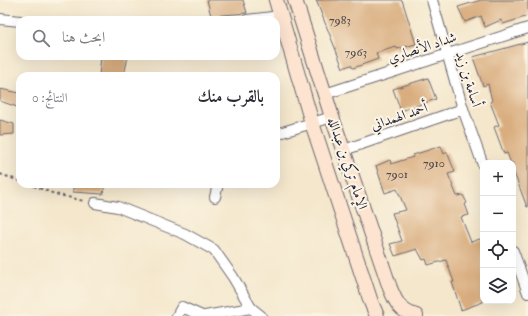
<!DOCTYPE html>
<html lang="ar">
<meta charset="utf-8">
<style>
:root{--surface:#fff;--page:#f7f7f7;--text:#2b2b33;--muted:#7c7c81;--line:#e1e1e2}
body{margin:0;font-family:"IM FELL Double Pica",Amiri,serif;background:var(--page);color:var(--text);direction:rtl}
.controls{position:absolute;right:12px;bottom:12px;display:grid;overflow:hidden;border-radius:8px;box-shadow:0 4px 16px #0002}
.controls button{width:36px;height:36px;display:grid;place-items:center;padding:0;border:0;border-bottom:1px solid var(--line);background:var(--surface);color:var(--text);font:20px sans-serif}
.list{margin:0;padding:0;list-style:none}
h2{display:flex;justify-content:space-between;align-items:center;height:52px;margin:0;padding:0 16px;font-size:17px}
h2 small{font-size:13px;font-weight:400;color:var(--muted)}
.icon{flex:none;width:22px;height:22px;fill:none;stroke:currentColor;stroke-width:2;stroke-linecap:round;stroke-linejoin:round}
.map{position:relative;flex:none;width:528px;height:316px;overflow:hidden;direction:ltr}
.search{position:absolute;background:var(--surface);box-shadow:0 4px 16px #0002;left:16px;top:16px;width:264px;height:44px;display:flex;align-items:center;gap:10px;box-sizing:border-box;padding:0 14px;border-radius:12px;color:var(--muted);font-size:15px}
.panel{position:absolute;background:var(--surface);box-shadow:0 4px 16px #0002;left:16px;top:72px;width:264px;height:116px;border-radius:12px;direction:rtl}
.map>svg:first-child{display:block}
.building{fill:#d9ad7f}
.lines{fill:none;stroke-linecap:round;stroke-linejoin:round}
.street-casing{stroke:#6c676e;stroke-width:12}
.secondary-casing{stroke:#6c676e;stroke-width:16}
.path{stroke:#6c676e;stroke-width:2;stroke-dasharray:3 3;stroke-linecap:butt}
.street{stroke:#fff;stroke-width:10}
.secondary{stroke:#fde4d1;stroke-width:14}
.labels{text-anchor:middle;stroke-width:4;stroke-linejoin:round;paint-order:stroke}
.number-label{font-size:12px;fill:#50454c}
.street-label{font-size:14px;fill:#22223b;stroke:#fcf5e5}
</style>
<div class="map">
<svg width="528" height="316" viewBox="0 0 528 316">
<rect width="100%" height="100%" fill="#fcf5e5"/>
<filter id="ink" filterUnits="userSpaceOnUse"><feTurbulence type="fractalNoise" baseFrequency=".025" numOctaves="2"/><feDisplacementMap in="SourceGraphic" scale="8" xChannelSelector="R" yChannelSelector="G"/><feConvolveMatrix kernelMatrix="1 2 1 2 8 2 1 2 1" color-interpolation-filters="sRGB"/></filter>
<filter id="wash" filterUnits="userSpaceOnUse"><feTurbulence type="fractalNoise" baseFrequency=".012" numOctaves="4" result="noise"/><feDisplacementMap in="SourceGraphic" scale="16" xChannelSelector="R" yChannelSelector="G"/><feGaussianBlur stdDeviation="0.9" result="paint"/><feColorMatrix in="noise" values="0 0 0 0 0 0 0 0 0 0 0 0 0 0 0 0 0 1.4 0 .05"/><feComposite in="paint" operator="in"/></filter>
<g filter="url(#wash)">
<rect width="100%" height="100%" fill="#f4e7cc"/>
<g id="blocks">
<!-- building -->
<g class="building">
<polygon points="207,0 243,0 247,13 211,16"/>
<polygon points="316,0 402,0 416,44 397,49 396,47 376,53 378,59 353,68 351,65 343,68"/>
<polygon points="481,0 528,0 528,16 503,24 501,20 485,27 481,16 465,22 458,7"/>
<polygon points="528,42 528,207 527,207 513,170 513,163 511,163 507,153 504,154 494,127 499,125 490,102 492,101 488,84 483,86 473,57"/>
<polygon points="101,56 128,56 124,76 99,76"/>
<polygon points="428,78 436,99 401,111 393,89"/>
<polygon points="0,89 20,93 20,108 0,101"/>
<polygon points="0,120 14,124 14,134 0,135"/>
<polygon points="441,146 444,154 447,152 455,172 448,174 457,196 463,195 467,203 465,204 469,215 461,217 471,242 483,238 483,302 461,310 452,282 454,282 446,260 428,265 426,259 423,260 417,249 395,256 390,244 402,241 392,213 406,210 397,189 385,193 376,166 390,160 391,164 413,157 413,155"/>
<polygon points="73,184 105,184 103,194 73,192"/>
</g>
</g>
</g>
<g filter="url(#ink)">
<use href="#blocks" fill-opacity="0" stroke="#6c676e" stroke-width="1"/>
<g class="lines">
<defs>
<g id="street">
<polyline points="432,0 463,109 483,165"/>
<polyline points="0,19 20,21"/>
<polyline points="247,20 281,16"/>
<polyline points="325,94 528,28"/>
<polyline points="276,134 332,117"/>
<polyline points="344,150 463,109"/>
<polyline points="215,197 218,184"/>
<polyline points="95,203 118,207 185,234 214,250 233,277 251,308"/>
<polyline points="513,251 528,293"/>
<polyline points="177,316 182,307 202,316"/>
<polyline points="205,316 251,308 261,316"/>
</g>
<g id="secondary">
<polyline points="276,0 312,123 371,302 377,316"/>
<path d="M295,0L332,117L390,288C396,303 400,311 416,316"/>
</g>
</defs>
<!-- street casing -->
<use href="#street" class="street-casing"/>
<!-- secondary casing -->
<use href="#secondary" class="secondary-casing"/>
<!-- path -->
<g class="path">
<polyline points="0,174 20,181"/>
<polyline points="28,184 55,194 84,201"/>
</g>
<!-- street -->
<use href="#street" class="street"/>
<!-- secondary -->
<use href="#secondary" class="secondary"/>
</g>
</g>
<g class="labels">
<!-- number labels -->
<g class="number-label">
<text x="340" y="24">7983</text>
<text x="356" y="56">7963</text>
<text x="434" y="167">7910</text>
<text x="397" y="178">7901</text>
</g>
<!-- street labels -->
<g class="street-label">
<text transform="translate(422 47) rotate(-18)" y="5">شداد الأنصاري</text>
<text transform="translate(469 79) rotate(73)" y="5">أسامة بن زيد</text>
<text transform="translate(399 116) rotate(-19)" y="5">أحمد الهمداني</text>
<text transform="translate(348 163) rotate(71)" y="5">الإمام تركي بن عبدالله</text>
</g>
</g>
</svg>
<div class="controls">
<button>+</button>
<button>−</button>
<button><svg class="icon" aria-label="locate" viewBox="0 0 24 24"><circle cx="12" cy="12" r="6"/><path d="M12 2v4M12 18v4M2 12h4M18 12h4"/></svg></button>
<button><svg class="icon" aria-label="layers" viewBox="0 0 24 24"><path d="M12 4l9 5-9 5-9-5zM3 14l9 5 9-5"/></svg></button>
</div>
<div class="search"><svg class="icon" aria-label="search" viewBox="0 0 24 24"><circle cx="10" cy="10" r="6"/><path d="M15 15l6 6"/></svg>ابحث هنا</div>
<section class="panel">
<h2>بالقرب منك<small>النتائج: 0</small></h2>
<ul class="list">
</ul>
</section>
</div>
